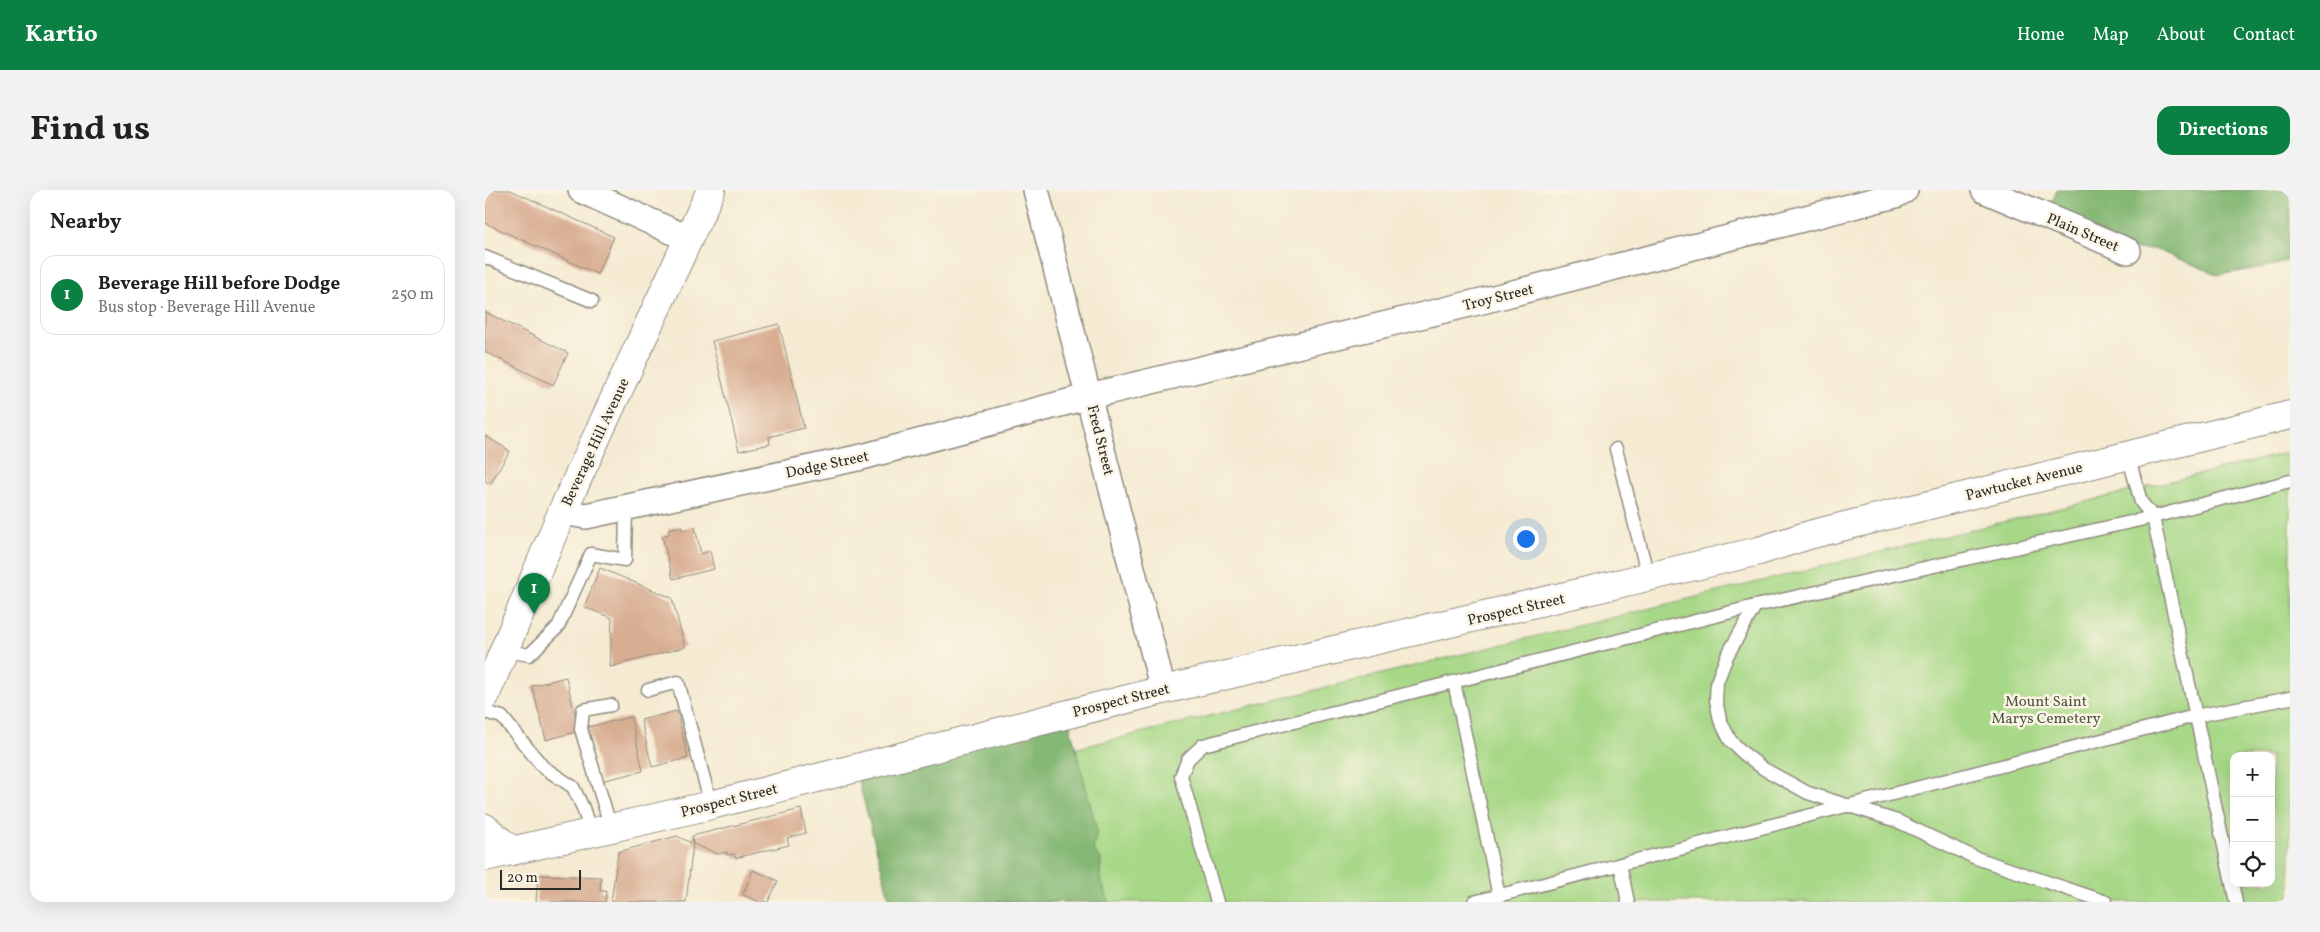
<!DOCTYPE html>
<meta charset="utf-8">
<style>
:root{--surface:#fff;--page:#f2f2f2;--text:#202124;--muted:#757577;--line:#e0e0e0;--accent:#0b8043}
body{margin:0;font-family:Vollkorn,serif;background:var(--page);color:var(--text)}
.controls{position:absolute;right:15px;bottom:15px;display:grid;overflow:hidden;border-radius:10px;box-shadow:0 5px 20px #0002}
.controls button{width:45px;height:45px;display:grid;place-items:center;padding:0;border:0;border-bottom:1px solid var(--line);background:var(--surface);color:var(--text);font:25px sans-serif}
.scale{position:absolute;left:15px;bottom:12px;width:81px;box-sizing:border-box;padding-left:5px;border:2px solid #2b2b2b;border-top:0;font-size:14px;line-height:18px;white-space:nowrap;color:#2b2b2b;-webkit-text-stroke:4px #fcf5e5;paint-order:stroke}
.you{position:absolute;left:1040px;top:348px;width:18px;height:18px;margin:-12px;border:4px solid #fff;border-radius:50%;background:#1a73e8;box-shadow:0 0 0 8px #1a73e833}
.badge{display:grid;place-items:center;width:32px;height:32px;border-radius:50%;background:var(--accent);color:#fff;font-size:16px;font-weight:700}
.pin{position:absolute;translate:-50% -41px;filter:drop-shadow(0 1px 2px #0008)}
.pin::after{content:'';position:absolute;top:26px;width:18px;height:15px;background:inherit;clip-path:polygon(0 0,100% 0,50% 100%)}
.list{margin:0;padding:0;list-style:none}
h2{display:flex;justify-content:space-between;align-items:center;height:65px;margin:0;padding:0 20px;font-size:21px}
h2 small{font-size:16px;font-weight:400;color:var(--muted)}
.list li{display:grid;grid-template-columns:32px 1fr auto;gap:15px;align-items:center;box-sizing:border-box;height:80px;margin:0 10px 10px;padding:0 10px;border:1px solid var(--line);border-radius:15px}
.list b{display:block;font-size:19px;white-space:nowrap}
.list p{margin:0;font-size:16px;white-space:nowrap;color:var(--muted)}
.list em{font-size:16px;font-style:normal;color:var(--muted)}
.icon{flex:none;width:28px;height:28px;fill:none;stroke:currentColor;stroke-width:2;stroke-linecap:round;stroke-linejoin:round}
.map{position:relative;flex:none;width:1805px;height:712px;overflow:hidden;border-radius:15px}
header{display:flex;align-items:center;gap:30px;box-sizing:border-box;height:70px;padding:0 25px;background:var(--accent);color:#fff}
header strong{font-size:24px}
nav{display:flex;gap:28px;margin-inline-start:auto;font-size:18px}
.intro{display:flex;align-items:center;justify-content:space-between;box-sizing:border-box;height:120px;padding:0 30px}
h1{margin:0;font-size:35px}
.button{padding:12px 22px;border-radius:15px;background:var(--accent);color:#fff;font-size:18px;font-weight:700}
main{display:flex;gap:30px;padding:0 30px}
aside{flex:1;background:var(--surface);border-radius:15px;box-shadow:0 5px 20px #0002}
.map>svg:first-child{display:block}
.green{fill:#a7d887;stroke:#698259;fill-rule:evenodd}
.forest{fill:#85b874;stroke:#587250}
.building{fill:#d8ae93}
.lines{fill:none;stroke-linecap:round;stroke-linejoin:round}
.lane-casing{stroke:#908b7f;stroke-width:15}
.street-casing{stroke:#908b7f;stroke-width:28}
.secondary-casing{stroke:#908b7f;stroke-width:30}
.primary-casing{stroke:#908b7f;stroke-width:30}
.lane{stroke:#fff;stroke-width:12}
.street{stroke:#fff;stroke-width:25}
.secondary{stroke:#fff;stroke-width:28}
.primary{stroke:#fff;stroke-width:28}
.labels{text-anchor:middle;stroke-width:5;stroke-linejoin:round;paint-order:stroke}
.street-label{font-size:15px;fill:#2b2b2b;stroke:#fcf5e5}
.park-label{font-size:15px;fill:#4a5642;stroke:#fcf5e5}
</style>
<header>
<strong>Kartio</strong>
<nav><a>Home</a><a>Map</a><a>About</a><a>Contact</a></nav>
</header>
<div class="intro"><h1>Find us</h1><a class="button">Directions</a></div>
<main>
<aside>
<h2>Nearby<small></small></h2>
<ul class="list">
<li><span class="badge">1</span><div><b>Beverage Hill before Dodge</b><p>Bus stop · Beverage Hill Avenue</p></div><em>250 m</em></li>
</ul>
</aside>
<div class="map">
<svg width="1805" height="712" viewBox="0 0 1805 712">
<rect width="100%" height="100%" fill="#fcf5e5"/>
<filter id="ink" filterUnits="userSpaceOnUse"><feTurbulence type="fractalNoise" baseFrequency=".02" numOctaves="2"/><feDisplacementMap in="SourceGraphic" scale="10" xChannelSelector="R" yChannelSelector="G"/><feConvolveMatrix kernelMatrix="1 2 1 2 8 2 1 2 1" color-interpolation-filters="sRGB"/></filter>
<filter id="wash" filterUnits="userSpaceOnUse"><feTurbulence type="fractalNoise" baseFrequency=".0096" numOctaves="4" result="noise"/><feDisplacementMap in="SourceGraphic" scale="20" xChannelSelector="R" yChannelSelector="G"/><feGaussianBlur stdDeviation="1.12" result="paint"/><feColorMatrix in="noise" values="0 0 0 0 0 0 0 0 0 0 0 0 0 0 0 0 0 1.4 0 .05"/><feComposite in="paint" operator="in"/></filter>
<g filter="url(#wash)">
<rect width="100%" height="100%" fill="#f5ebd3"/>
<!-- green -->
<path class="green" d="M1805,262V712H433L487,584ZM1749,566H1786V693H1749Z"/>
<!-- forest -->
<g class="forest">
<polygon points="1572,0 1805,0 1805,69 1791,75 1734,85 1669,59 1644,59 1562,24"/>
<polygon points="583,528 612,640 608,659 616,669 615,689 624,712 405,711 371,581"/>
</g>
<g id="blocks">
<!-- building -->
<g class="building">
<polygon points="0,0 25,0 129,47 112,84 0,33"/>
<polygon points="0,122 83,163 68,195 0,162"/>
<polygon points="294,134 319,238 284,247 285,254 254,261 227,151"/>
<polygon points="0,246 25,261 5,294 0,291"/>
<polygon points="196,336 197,340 210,337 216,364 225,361 229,379 188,389 177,346 184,344 183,339"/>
<polygon points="115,378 187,408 200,457 125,477 127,428 99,417"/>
<polygon points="81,487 94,541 61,550 47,496"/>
<polygon points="192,521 203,568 167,577 156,530"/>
<polygon points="146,527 158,581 116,591 103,537"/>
<polygon points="316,619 321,643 302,648 304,655 250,668 249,664 242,665 242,662 233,664 208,654 207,646"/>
<polygon points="192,646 208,654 201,712 126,712 133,662"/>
<polygon points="268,680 293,691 283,712 275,712 258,705"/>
<polygon points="53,685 116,687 115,701 121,701 120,712 51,712"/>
</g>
</g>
</g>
<g filter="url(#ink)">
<use href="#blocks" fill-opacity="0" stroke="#908b7f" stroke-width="1"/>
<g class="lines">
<defs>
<g id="lane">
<polyline points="0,67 107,111"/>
<polyline points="1131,259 1163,387"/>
<polyline points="1643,265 1656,312 1668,327 1751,712"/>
<polyline points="1270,416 1242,466 1232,492 1231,510 1235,530 1245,550 1258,563 1279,579 1323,603 1412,631 1491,668 1621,712"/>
<polyline points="19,460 44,465 73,437 106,364 140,370 141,317"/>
<polyline points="969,492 1014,706"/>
<polyline points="163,500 193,492 226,615"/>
<polyline points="0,522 17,527 58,577 88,597 98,618 106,643"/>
<polyline points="126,638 96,539 98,520 126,515"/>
<polyline points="1135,674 1143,712"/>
<polyline points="732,712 696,586 703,569 718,555 1270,416 1668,327 1805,291"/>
<polyline points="989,712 1710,526 1805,508"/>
</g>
<g id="street">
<polyline points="96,0 204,49"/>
<polyline points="551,0 678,500"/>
<polyline points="1499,0 1643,61"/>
<polyline points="77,322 101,326 377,267 605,206 1005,109 1411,5 1420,0"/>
</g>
<polyline id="secondary" points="0,506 77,322 226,0"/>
<g id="primary">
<polyline points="0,638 27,661"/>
<polyline points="0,667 226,615 678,500 1274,361 1324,345 1805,225"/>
</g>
</defs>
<!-- lane casing -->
<use href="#lane" class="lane-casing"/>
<!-- street casing -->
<use href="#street" class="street-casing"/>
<!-- secondary casing -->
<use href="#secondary" class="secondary-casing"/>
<!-- primary casing -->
<use href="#primary" class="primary-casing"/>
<!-- lane -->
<use href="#lane" class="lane"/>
<!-- street -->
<use href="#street" class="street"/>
<!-- secondary -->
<use href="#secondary" class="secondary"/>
<!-- primary -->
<use href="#primary" class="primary"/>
</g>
</g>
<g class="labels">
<!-- street labels -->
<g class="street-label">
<text transform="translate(1598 42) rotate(23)" y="5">Plain Street</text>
<text transform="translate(1013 107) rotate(-14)" y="5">Troy Street</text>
<text transform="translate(616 250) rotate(76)" y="5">Fred Street</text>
<text transform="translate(110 252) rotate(-65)" y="5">Beverage Hill Avenue</text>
<text transform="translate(342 274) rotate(-12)" y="5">Dodge Street</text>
<text transform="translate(1539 291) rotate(-14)" y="5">Pawtucket Avenue</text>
<text transform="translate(1031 419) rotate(-13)" y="5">Prospect Street</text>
<text transform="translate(636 510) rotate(-14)" y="5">Prospect Street</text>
<text transform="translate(244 610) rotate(-14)" y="5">Prospect Street</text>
</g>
<!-- park labels -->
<g class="park-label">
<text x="1561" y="516">Mount Saint<tspan x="1561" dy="17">Marys Cemetery</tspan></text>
</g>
</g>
</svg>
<div class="controls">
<button>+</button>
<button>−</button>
<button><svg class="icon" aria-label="locate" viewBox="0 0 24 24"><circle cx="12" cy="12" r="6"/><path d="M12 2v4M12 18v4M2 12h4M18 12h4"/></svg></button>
</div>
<div class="scale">20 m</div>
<div class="you"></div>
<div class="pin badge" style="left:49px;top:424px">1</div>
</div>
</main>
